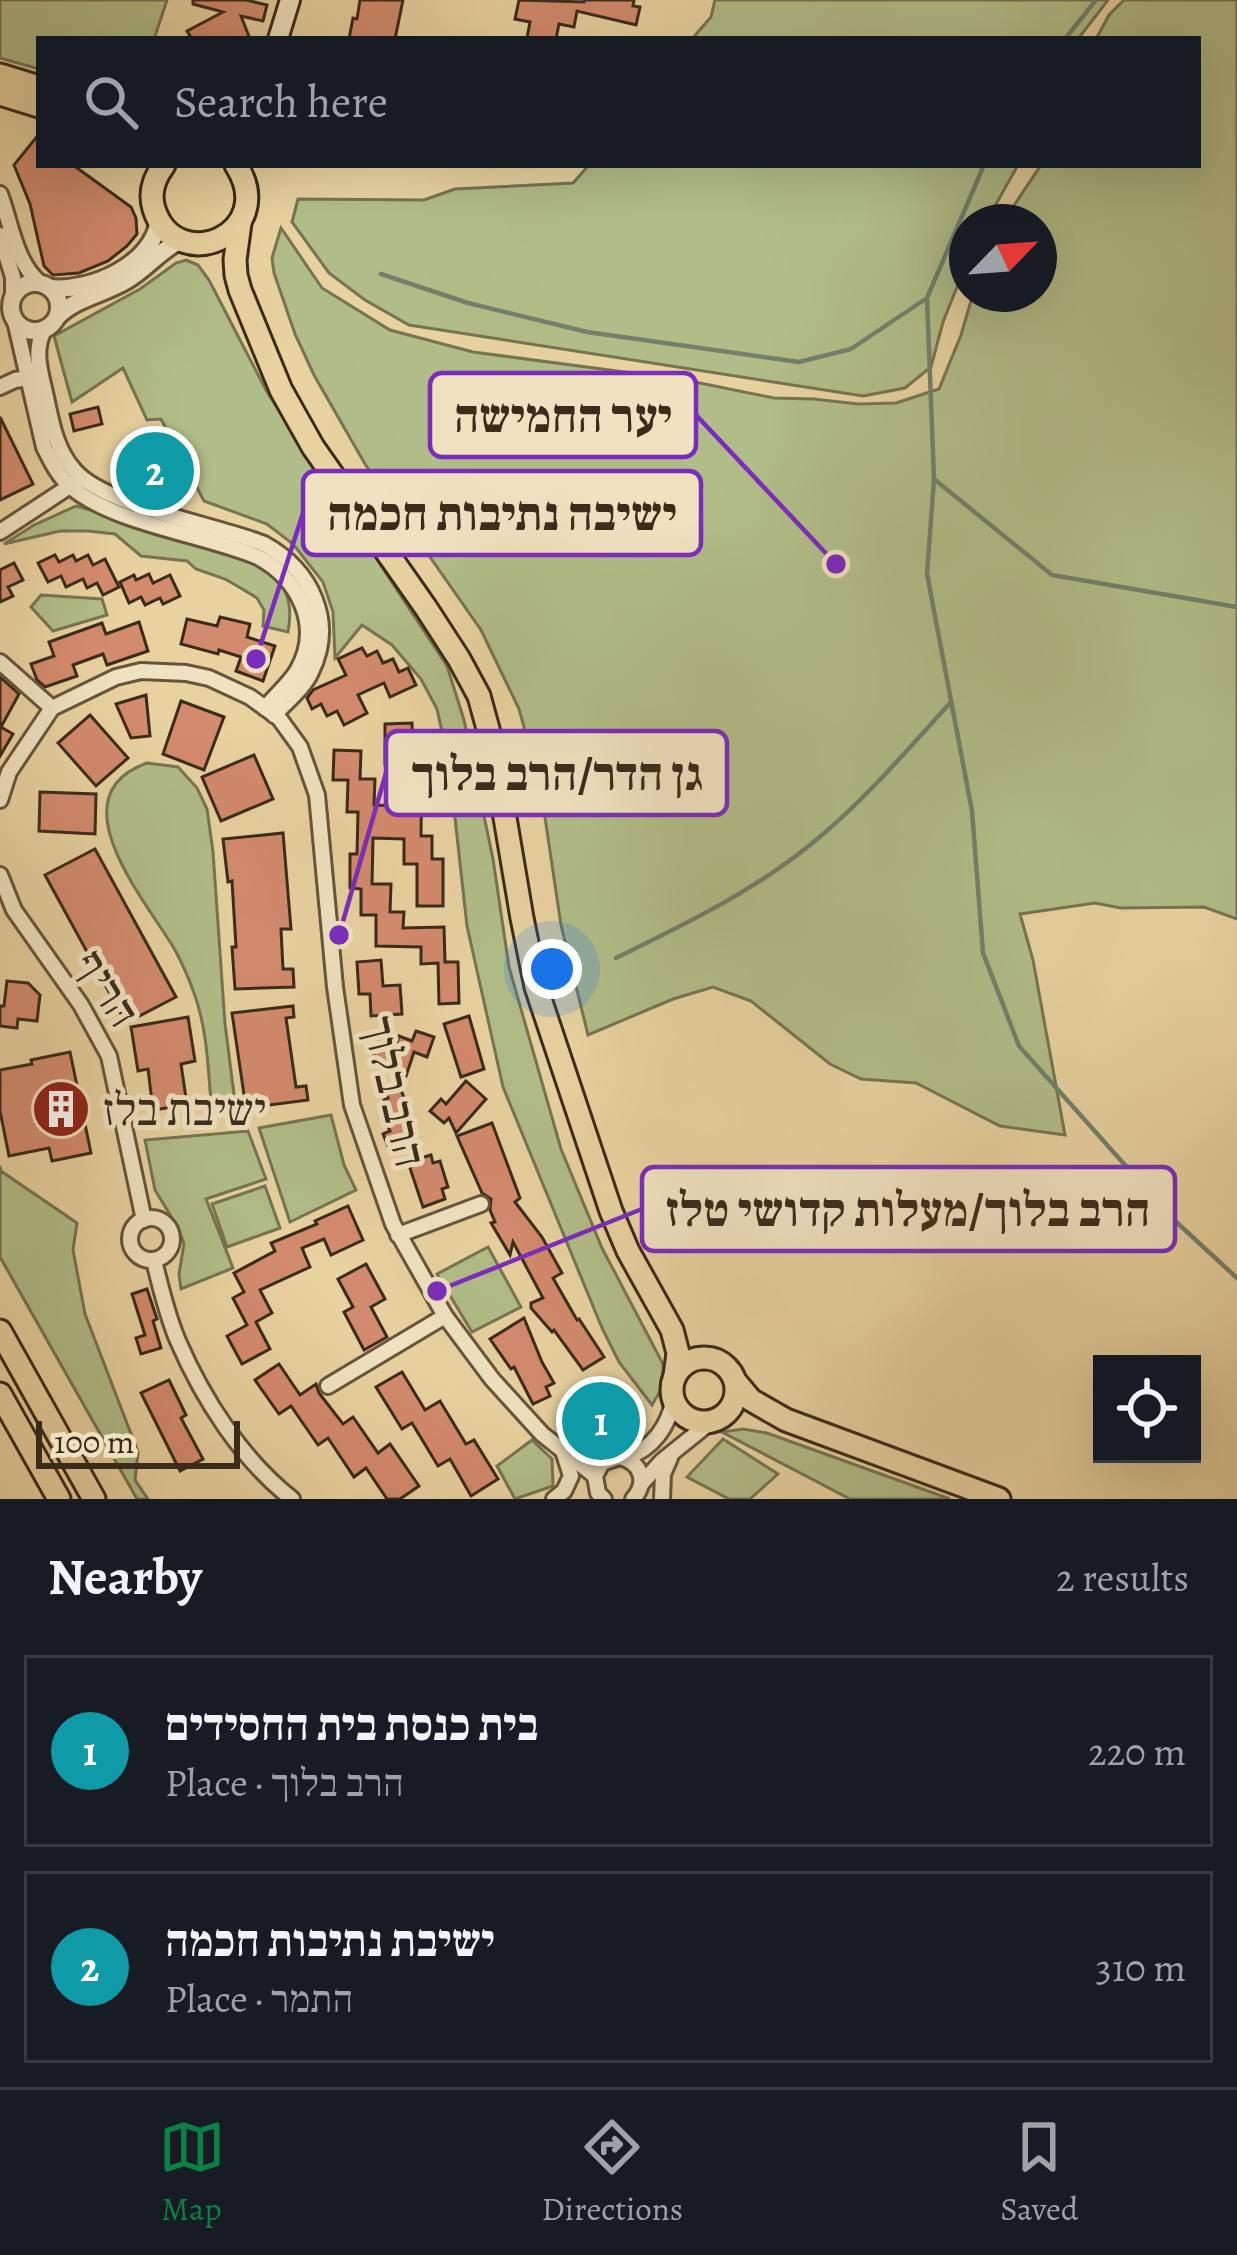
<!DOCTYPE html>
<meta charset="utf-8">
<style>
:root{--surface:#171b24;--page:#20242c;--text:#f1f3f6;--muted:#9ea1a6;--line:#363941;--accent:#0b8043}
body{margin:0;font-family:Alegreya,"Frank Ruhl Libre",serif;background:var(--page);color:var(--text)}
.controls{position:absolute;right:36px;bottom:36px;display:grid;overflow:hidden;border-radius:0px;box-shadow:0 12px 48px #0002}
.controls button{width:108px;height:108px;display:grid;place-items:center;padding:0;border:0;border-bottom:3px solid var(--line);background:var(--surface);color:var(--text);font:60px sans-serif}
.compass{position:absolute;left:949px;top:204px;width:108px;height:108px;border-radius:50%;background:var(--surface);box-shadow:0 12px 48px #0002;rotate:65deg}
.scale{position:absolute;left:36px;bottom:30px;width:204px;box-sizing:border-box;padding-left:12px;border:6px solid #3b2b1b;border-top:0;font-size:33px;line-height:42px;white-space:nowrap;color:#3b2b1b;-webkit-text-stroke:9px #f0e2c1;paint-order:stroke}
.you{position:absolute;left:552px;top:969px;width:42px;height:42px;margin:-30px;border:9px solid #fff;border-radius:50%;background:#1a73e8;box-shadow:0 0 0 18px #1a73e833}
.badge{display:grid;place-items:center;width:78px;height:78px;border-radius:50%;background:var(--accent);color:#fff;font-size:39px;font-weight:700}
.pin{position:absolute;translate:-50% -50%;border:6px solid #fff;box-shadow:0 3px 12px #0006}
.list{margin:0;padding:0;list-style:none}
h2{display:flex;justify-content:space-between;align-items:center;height:156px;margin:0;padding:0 48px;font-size:51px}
h2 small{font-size:39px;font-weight:400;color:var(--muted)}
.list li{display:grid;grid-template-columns:78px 1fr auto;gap:36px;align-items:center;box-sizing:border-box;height:192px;margin:0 24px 24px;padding:0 24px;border:3px solid var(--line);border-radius:0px}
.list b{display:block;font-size:45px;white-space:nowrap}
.list p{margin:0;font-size:39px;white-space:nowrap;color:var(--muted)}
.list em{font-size:39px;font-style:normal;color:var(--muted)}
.icon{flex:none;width:66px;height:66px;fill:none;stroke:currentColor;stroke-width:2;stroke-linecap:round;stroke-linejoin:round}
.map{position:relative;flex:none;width:1237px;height:1499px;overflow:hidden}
.search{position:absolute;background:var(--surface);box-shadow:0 12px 48px #0002;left:36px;right:36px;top:36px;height:132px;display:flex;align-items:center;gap:30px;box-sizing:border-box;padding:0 42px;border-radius:0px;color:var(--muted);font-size:45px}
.sheet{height:588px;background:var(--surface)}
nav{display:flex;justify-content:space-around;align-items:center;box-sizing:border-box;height:168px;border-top:3px solid var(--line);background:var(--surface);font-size:33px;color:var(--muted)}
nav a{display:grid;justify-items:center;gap:6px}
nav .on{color:var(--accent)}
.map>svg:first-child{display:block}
.green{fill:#b1bd88;stroke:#767452;stroke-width:3}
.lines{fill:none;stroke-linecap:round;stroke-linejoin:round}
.stream{stroke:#72806c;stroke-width:4.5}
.building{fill:#d38b6d;stroke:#3b2b1b;stroke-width:3}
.minor-casing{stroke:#66553c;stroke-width:20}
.tertiary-casing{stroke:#66553c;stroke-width:22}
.secondary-casing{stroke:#3b2b1b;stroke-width:24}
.primary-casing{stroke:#3b2b1b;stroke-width:27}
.trunk-casing{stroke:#3b2b1b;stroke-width:27}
.minor{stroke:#f0e2c1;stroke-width:14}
.tertiary{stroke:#f0e2c1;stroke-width:16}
.secondary{stroke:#f0e2c1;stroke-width:18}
.primary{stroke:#e8d2a0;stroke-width:21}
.trunk{stroke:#e8d2a0;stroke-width:21}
.labels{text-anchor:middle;stroke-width:10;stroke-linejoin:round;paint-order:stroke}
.street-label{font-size:45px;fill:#3b2b1b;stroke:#f0e2c1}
.poi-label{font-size:45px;fill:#3b2b1b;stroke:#f0e2c1;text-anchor:start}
.leader{fill:none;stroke:#7b2cbf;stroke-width:4.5}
.callout-dot{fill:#7b2cbf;stroke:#f0e2c1;stroke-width:4.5}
.callout{fill:#f0e2c1;stroke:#7b2cbf;stroke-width:4.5}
.callout-label{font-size:48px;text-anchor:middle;font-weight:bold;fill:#3b2b1b}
</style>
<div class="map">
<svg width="1237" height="1499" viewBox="0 0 1237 1499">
<rect width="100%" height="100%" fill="#e8d2a0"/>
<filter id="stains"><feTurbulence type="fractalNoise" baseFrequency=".00167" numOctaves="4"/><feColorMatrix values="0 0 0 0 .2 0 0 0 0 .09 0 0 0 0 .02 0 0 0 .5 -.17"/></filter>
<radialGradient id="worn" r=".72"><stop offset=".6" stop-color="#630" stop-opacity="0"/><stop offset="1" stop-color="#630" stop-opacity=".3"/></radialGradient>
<!-- green -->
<g class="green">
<polygon points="0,0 167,0 154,39 39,39 39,69 0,58"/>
<polygon points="715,0 1108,0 1078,39 692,39 711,17"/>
<polygon points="1124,0 1237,0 1237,919 1204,907 1121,908 1095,903 1020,914 1033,960 1065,1135 1000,1126 916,1083 861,1079 830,1064 751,1001 713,987 673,999 588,1035 561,925 540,784 519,709 481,630 365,464 314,375 295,334 274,273 272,258 281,228 322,288 390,330 473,352 685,380 774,398 814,399 858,404 896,403 939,389 961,335 973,294 1039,294 1039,222 1003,222 1041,165 1198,165 1198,39 1096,39 1109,15"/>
<polygon points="589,165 1018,165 986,222 967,222 967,262 943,322 931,367 905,388 863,396 409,325 365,300 329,273 292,222 298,199 424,200 455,189 573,183"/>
<polygon points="186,260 198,265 209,280 267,392 447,666 464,720 493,859 509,967 561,1149 602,1248 663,1364 663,1386 652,1405 619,1362 602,1328 503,1087 467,926 449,764 437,709 421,679 392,645 362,625 335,658 333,612 323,582 293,544 267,524 204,501 161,419 147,420 123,368 72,402 54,336 140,289 176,263"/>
<path d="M76,506L127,520L255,562C285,578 294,599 288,632L263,626L264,610L257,598L244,590L225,579L196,569L187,561L141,556L115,534L88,531H60L4,544L34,525Z"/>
<polygon points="41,595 102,599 107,615 53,631 31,607"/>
<path d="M147,763L178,767L197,788L207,809L213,852L225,1024L236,1110L212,1113C208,1072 208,1031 194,993C189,979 182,963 175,950C147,902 54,796 147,763Z"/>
<polygon points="331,1115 344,1165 356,1190 290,1222 259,1128"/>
<polygon points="248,1131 266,1179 206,1199 233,1268 181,1289 179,1274 184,1244 178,1228 155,1190 145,1140"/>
<polygon points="0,1166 1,1171 77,1223 73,1250 85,1314 138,1452 135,1480 148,1499 137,1499 0,1257"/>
<polygon points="265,1186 280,1228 227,1247 212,1204"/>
<polygon points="488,1247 521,1307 472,1332 437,1274"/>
<polygon points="743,1429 767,1433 950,1499 850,1499 722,1432"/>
<polygon points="723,1439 778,1474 750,1499 729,1499 687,1477"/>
<polygon points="532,1440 552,1459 553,1486 515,1499 497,1466"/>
</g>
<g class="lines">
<!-- stream -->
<g class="stream">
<polyline points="1065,39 1096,0"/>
<polyline points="984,165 927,298 934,479 927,574 972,811 983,953 1019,1046 1173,1219 1237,1278"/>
<polyline points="381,274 468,303 587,332 799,362 851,349 924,300"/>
<polyline points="934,479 1052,575 1237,607"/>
<path d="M616,958C687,923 761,888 822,835C869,795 909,748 951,702"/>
</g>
</g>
<!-- building -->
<g class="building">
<polygon points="193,0 246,0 267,5 263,21 241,16 250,39 192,39 187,31 223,12 193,4"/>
<polygon points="360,0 403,0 395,39 349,39 353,18 357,19"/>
<polygon points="519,0 584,2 584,0 634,0 633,6 640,7 636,25 577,11 574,27 559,24 556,39 530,39 527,38 530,22 515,19"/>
<polygon points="39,134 39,165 73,165 131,207 136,218 137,234 127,246 108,261 79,273 53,275 44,266 30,204 14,165"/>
<polygon points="98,407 102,424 74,431 70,414"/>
<polygon points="0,417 33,484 0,500"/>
<polygon points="157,443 181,483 163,494 157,485 148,490 130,459"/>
<polygon points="55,555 59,562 73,555 76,561 88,555 93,565 105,559 119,587 103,595 97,583 87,588 83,579 66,587 61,576 48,582 38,563"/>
<polygon points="14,563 23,580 8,587 13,596 0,602 0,570"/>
<polygon points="149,574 153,583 170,575 180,596 163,604 160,598 145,605 141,597 129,603 120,582 134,575 136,580"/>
<polygon points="220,617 250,624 247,637 275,646 263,681 236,671 241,657 219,650 218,654 181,644 187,619 217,626"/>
<polygon points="139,622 148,651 107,665 103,654 73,665 77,676 45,687 37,680 31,664 54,656 49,642 102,623 106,634"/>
<polygon points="362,648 367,656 377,651 383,663 393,659 399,672 408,668 416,685 390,697 384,683 358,695 367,713 344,725 337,711 327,716 321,704 312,709 307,698 313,690 346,675 338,659"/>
<polygon points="0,677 19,694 1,727 13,734 0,756"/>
<polygon points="146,695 150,736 131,738 116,704"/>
<polygon points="181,701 224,717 204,770 163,754"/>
<polygon points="90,715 128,758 96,786 58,743"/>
<polygon points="412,723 413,764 422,764 421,836 432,836 432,859 443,859 443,906 417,906 417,864 404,864 404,839 373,838 372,884 391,884 390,912 404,912 403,928 444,927 445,962 458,962 459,1003 439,1004 438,963 421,964 421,947 376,946 376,915 361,915 361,889 350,888 350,854 357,854 358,812 347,812 348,780 333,780 334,750 361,751 360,779 375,779 374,805 399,806 399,764 385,764 385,724"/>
<polygon points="254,755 273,799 221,821 202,777"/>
<polygon points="40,792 96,794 95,834 39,831"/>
<polygon points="283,833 291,929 281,929 283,969 293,969 294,987 235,989 232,947 236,947 232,881 228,882 223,839"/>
<polygon points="95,849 176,997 126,1023 45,875"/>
<polygon points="381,960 383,986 400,985 402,1014 371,1016 370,994 359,994 357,962"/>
<polygon points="7,981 28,983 40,995 37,1021 18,1019 17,1028 0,1026 0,1006 4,1006"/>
<polygon points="293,1006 294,1017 286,1018 296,1087 306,1086 308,1100 246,1108 232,1013"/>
<polygon points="469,1016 484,1069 461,1077 444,1024"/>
<polygon points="188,1017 195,1061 181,1064 187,1105 153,1110 148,1069 138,1071 131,1027"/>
<polygon points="416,1031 434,1037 427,1057 414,1052 406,1076 371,1064 378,1040 396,1046 399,1036 412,1041"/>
<polygon points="70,1052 91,1153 52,1161 49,1148 9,1156 0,1111 0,1070 32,1064 31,1060"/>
<polygon points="466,1081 486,1099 456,1133 449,1118 444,1123 430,1111 441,1099 446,1104"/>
<polygon points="399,1085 412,1118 405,1121 411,1138 400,1143 402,1149 391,1153 383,1134 390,1131 383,1114 388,1111 384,1100 388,1098 385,1091"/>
<polygon points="492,1123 520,1198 515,1202 542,1237 562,1273 553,1278 577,1320 579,1319 604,1357 583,1370 554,1330 552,1332 531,1308 531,1303 543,1298 513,1242 510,1255 491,1223 495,1222 490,1210 491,1199 482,1193 457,1136"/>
<polygon points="431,1155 433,1163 440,1161 448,1187 442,1189 445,1199 423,1207 408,1162"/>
<polygon points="348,1206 363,1240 331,1255 324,1239 302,1248 310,1267 260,1290 272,1313 256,1322 270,1349 242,1364 227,1336 247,1325 233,1298 244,1292 234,1273 275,1251 271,1243 317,1224 315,1221"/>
<polygon points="366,1264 385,1299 371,1307 387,1337 364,1350 344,1312 353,1307 338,1279"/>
<polygon points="147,1289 157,1319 153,1321 161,1348 141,1354 136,1338 145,1335 132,1294"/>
<polygon points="524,1318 542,1362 554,1383 546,1387 550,1396 533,1404 514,1367 511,1369 490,1339"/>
<polygon points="279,1364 300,1395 316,1384 319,1393 343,1424 353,1417 378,1453 390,1444 419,1486 400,1499 387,1499 366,1468 354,1477 328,1438 318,1445 291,1406 279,1414 255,1380"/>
<polygon points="402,1372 425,1410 440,1401 466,1444 474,1440 498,1479 471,1496 450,1459 438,1466 412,1423 402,1429 376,1387"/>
<polygon points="169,1380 186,1415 181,1418 203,1459 180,1471 141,1393"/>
<polygon points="599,1393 631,1427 616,1446 610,1448 569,1415"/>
</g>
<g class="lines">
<defs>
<g id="minor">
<path d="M0,194C11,223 15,262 40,283"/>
<polyline points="0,235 13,277 13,296"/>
<path d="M15,321L44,447C51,461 58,476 71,487C115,524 203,534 258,557C299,579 323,627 297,671C289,684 275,696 265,708"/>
<path d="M44,330C32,353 42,376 47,402C52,426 57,451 74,470C104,506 217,525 264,544C311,570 336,621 311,672C304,688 286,702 274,715"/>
<polyline points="0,387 15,380 35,377"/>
<polyline points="0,532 76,482"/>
<polyline points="0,662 52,708"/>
<polyline points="0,800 9,772 52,708 116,677 141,671 186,673 209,678 250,697 279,718 300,747 317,795 335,987 352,1105 393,1224 445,1316 492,1379 542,1434 595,1476"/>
<polyline points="0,875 14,910 81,1005 109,1056 144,1220"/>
<circle cx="151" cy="1239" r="21"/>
<polyline points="398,1235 481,1204"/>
<path d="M154,1261C161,1288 167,1316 178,1341C203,1399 242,1460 292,1499"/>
<polyline points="328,1386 445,1316"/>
<path d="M625,1458C653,1449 669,1426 674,1398"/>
<polyline points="642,1483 662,1461 713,1420"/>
<polyline points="554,1499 564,1491 571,1476 564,1454"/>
<path d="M604,1499L598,1493L595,1476L602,1463L619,1457C642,1462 648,1483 633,1499"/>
<polyline points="662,1499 663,1474 670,1458"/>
</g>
<g id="tertiary">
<circle cx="35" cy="307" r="24"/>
<path d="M50,288C90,292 154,265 159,219"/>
<path d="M58,316C76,298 104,294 127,280C146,269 160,250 181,240"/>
</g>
<polyline id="secondary" points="278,39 290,0"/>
<g id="primary">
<polyline points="0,75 39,87"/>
<polyline points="0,94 39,106"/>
<path d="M164,165C154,178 149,193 154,209C176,278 280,234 236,165"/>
<polyline points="240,223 235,260 236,275 240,290 281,390 313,447 426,608 459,659 479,696 493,747 522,918 536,987 611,1211 628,1251 672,1330 678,1353 675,1376"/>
<circle cx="704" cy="1390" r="32"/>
<polyline points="735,1381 751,1400 786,1420 999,1499"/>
</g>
<g id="trunk">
<polyline points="0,1331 94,1499"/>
<polyline points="0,1394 59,1499"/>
</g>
</defs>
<!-- minor casing -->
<use href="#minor" class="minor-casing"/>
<!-- tertiary casing -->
<use href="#tertiary" class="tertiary-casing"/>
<!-- secondary casing -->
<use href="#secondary" class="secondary-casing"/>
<!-- primary casing -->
<use href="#primary" class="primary-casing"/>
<!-- trunk casing -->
<use href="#trunk" class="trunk-casing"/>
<!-- minor -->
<use href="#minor" class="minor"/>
<!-- tertiary -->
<use href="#tertiary" class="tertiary"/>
<!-- secondary -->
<use href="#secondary" class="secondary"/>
<!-- primary -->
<use href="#primary" class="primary"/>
<!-- trunk -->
<use href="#trunk" class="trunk"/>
</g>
<!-- icons -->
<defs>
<symbol id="building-disc" viewBox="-11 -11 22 22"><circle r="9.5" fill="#8f2418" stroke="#f0e2c1"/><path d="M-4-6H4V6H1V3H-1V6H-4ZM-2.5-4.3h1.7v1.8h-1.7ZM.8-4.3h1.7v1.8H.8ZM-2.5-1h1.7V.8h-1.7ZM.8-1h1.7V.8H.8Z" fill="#fff"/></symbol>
</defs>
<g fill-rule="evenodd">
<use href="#building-disc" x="28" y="1076" width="66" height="66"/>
</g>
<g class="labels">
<!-- street labels -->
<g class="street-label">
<text transform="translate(108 988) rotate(58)" y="16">הריף</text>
<text transform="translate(395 1091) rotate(77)" y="16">הרב בלוך</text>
</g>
<!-- poi labels -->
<g class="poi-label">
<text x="103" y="1125">ישיבת בלז</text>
</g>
</g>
<!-- callouts -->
<path class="leader" d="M836 564L696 415M256 659L303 513M339 935L386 773M437 1291L642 1209"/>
<g class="callout-dot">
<circle cx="836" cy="564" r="12"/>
<circle cx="256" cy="659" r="12"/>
<circle cx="339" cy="935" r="12"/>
<circle cx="437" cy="1291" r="12"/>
</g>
<g class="callout">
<rect x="430" y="373" width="266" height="84" rx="12"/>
<rect x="303" y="471" width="398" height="84" rx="12"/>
<rect x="386" y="731" width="341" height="84" rx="12"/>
<rect x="642" y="1167" width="533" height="84" rx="12"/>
</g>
<g class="callout-label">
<text x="563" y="432">יער החמישה</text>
<text x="502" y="530">ישיבה נתיבות חכמה</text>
<text x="557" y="790">גן הדר/הרב בלוך</text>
<text x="908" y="1226">הרב בלוך/מעלות קדושי טלז</text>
</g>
<rect width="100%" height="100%" filter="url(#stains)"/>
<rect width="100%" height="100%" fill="url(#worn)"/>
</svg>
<div class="controls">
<button><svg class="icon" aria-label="locate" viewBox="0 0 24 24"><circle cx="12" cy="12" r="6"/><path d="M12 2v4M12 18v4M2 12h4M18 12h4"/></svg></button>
</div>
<svg class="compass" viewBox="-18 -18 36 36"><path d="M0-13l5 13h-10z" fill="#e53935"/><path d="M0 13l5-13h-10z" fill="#9ea1a6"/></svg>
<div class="scale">100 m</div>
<div class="you"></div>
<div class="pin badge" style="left:601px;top:1421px;background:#0f9aa8">1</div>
<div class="pin badge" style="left:155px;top:471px;background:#0f9aa8">2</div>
<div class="search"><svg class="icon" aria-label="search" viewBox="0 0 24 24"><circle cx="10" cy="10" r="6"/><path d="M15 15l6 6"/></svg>Search here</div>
</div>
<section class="sheet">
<h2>Nearby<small>2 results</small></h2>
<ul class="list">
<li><span class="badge" style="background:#0f9aa8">1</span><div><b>בית כנסת בית החסידים</b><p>Place · הרב בלוך</p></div><em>220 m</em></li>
<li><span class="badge" style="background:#0f9aa8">2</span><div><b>ישיבת נתיבות חכמה</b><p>Place · התמר</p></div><em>310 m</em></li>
</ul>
</section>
<nav>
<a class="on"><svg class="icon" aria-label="map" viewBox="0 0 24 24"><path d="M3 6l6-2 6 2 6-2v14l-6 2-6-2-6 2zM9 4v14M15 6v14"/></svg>Map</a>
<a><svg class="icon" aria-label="directions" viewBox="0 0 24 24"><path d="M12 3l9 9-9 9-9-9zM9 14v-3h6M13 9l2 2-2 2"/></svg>Directions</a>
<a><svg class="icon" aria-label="saved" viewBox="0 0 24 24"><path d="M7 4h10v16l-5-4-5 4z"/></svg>Saved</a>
</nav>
